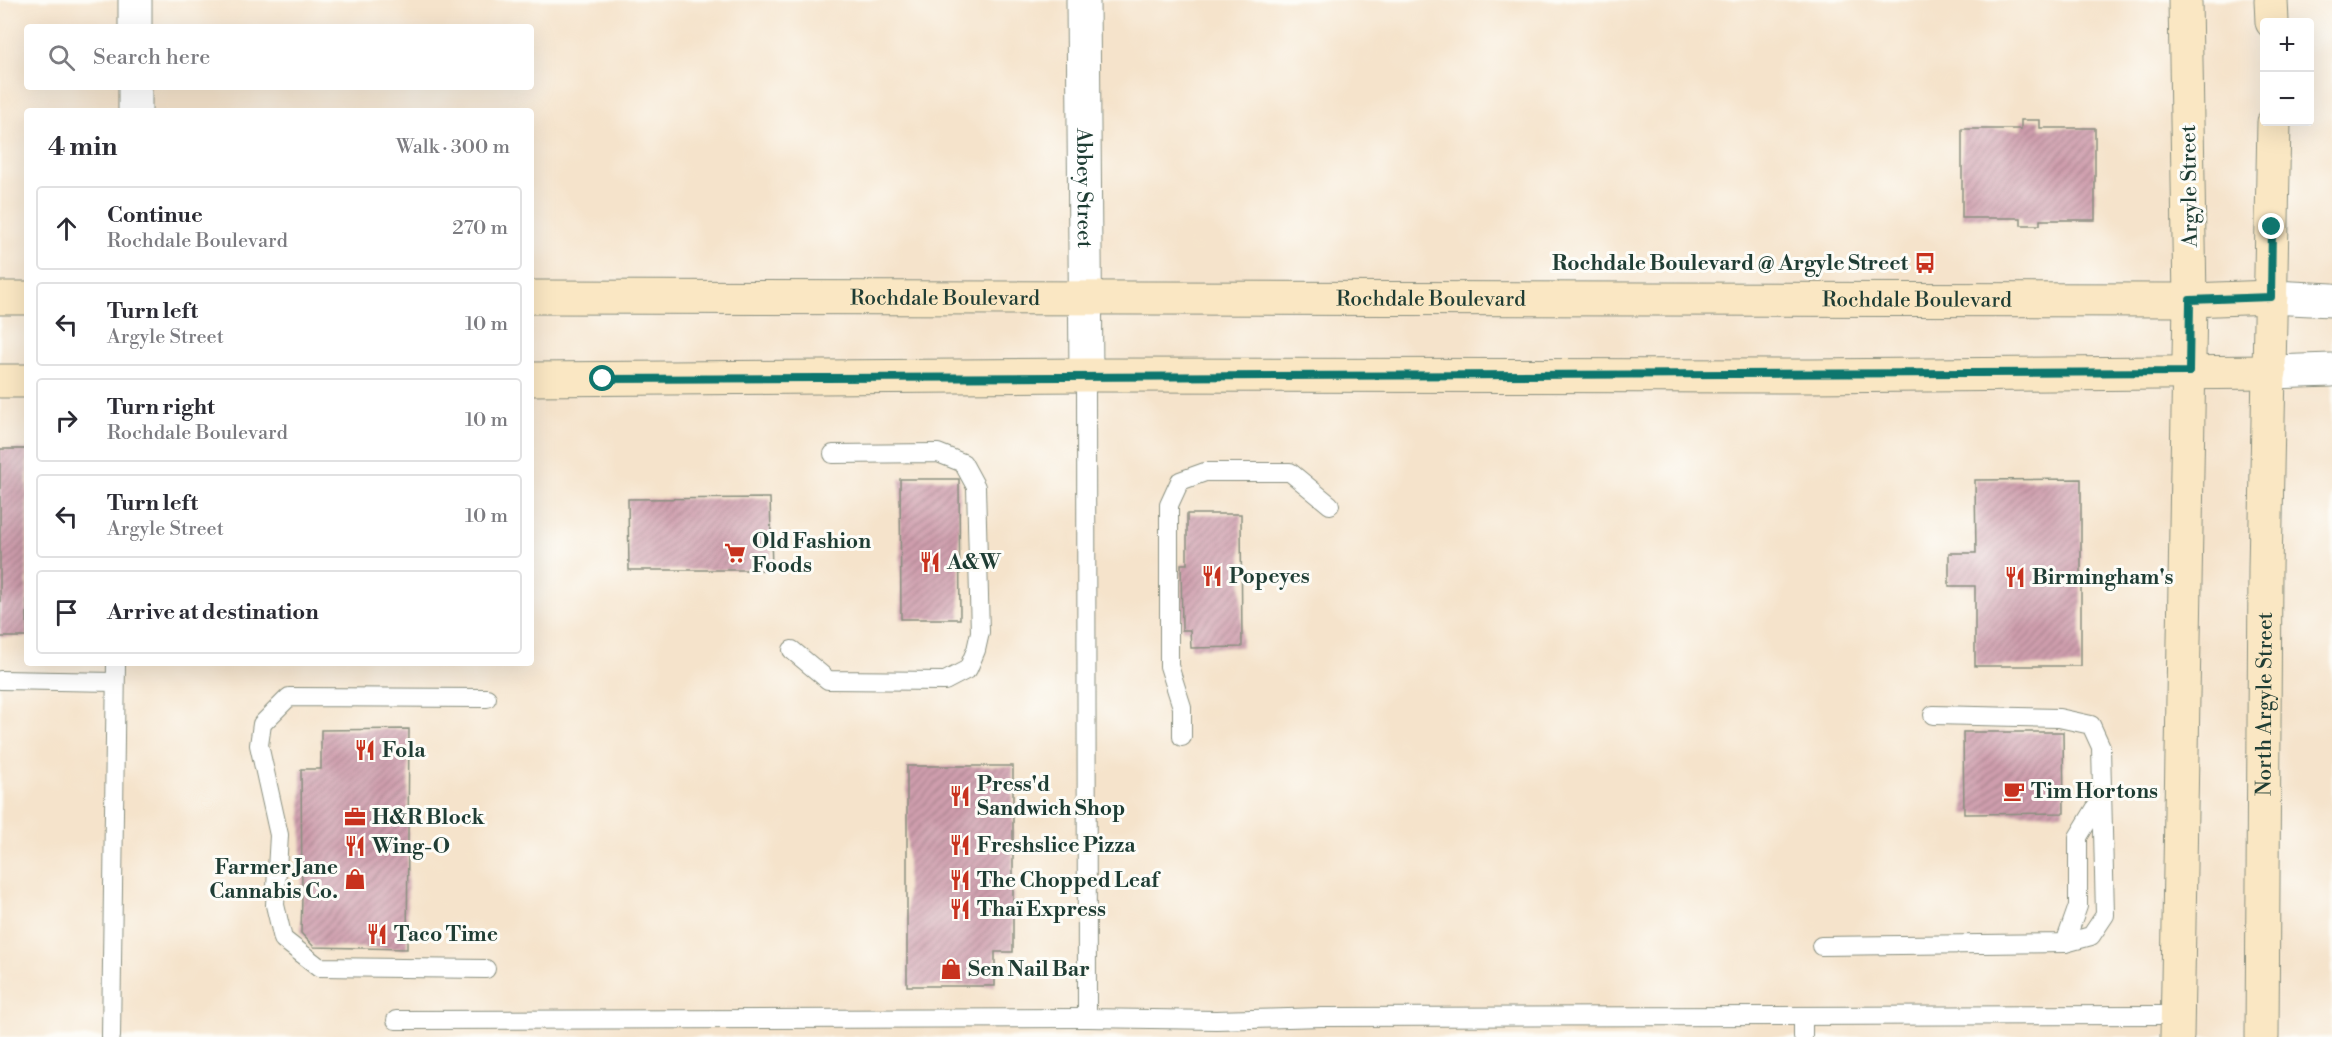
<!DOCTYPE html>
<meta charset="utf-8">
<style>
:root{--surface:#fff;--page:#f7f7f7;--text:#2b2b33;--muted:#7c7c81;--line:#e1e1e2}
body{margin:0;font-family:"Libre Bodoni",serif;background:var(--page);color:var(--text)}
.controls{position:absolute;right:18px;top:18px;display:grid;overflow:hidden;border-radius:6px;box-shadow:0 6px 24px #0002}
.controls button{width:54px;height:54px;display:grid;place-items:center;padding:0;border:0;border-bottom:2px solid var(--line);background:var(--surface);color:var(--text);font:30px sans-serif}
.stop{position:absolute;width:18px;height:18px;margin:-14px;border:4px solid #0f766e;border-radius:50%;background:#fff}
.stop.end{background:#0f766e;border-color:#fff;box-shadow:0 2px 6px #0008}
.list{margin:0;padding:0;list-style:none}
h2{display:flex;justify-content:space-between;align-items:center;height:78px;margin:0;padding:0 24px;font-size:26px}
h2 small{font-size:20px;font-weight:400;color:var(--muted)}
.list li{display:grid;grid-template-columns:39px 1fr auto;gap:18px;align-items:center;box-sizing:border-box;height:84px;margin:0 12px 12px;padding:0 12px;border:2px solid var(--line);border-radius:6px}
.list b{display:block;font-size:22px;white-space:nowrap}
.list p{margin:0;font-size:20px;white-space:nowrap;color:var(--muted)}
.list em{font-size:20px;font-style:normal;color:var(--muted)}
.icon{flex:none;width:33px;height:33px;fill:none;stroke:currentColor;stroke-width:2;stroke-linecap:round;stroke-linejoin:round}
.map{position:relative;flex:none;width:2332px;height:1037px;overflow:hidden}
.search{position:absolute;background:var(--surface);box-shadow:0 6px 24px #0002;left:24px;top:24px;width:510px;height:66px;display:flex;align-items:center;gap:15px;box-sizing:border-box;padding:0 21px;border-radius:6px;color:var(--muted);font-size:22px}
.panel{position:absolute;background:var(--surface);box-shadow:0 6px 24px #0002;left:24px;top:108px;width:510px;height:558px;border-radius:6px}
.map>svg:first-child{display:block}
.building{fill:url(#building-hatch)}
.lines{fill:none;stroke-linecap:round;stroke-linejoin:round}
.lane-casing{stroke:#8a9080;stroke-width:20}
.street-casing{stroke:#8a9080;stroke-width:35}
.secondary-casing{stroke:#8a9080;stroke-width:35}
.lane{stroke:#fff;stroke-width:18}
.street{stroke:#fff;stroke-width:33}
.secondary{stroke:#fae7c3;stroke-width:33}
.route{stroke:#0f766e;stroke-width:8}
.labels{text-anchor:middle;stroke-width:6;stroke-linejoin:round;paint-order:stroke}
.street-label{font-size:21px;fill:#1f3d34;stroke:#fdfcf7}
.poi-label{font-size:21px;font-weight:bold;fill:#1f3d34;stroke:#fdfcf7;text-anchor:start}
</style>
<div class="map">
<svg width="2332" height="1037" viewBox="0 0 2332 1037">
<defs>
<pattern id="building-hatch" width="6" height="6" patternUnits="userSpaceOnUse" patternTransform="scale(1.5)"><rect width="6" height="6" fill="#cf9ead"/><path d="M-1 1l2-2M0 6l6-6M5 7l2-2" fill="none" stroke="#a7828e"/></pattern>
</defs>
<rect width="100%" height="100%" fill="#fdfcf7"/>
<filter id="ink" filterUnits="userSpaceOnUse"><feTurbulence type="fractalNoise" baseFrequency=".0167" numOctaves="2"/><feDisplacementMap in="SourceGraphic" scale="12" xChannelSelector="R" yChannelSelector="G"/><feConvolveMatrix kernelMatrix="1 2 1 2 8 2 1 2 1" color-interpolation-filters="sRGB"/></filter>
<filter id="wash" filterUnits="userSpaceOnUse"><feTurbulence type="fractalNoise" baseFrequency=".008" numOctaves="4" result="noise"/><feDisplacementMap in="SourceGraphic" scale="24" xChannelSelector="R" yChannelSelector="G"/><feGaussianBlur stdDeviation="1.35" result="paint"/><feColorMatrix in="noise" values="0 0 0 0 0 0 0 0 0 0 0 0 0 0 0 0 0 1.4 0 .05"/><feComposite in="paint" operator="in"/></filter>
<g filter="url(#wash)">
<rect width="100%" height="100%" fill="#f5e3cb"/>
<g id="blocks">
<!-- building -->
<g class="building">
<polygon points="2021,120 2040,120 2040,128 2095,128 2095,220 2040,220 2040,225 2021,225 2021,218 1962,218 1962,129 2021,129"/>
<rect x="0" y="449" width="27" height="188"/>
<polygon points="900,479 959,479 960,619 901,619"/>
<polygon points="2081,479 2081,666 1975,666 1975,586 1949,586 1949,553 1976,553 1975,480"/>
<polygon points="770,498 772,570 629,570 628,499"/>
<polygon points="1187,514 1241,514 1242,647 1191,648 1190,630 1182,630 1181,564 1187,564"/>
<polygon points="409,729 407,949 314,947 301,933 302,897 301,769 321,769 321,730"/>
<polygon points="1963,732 2063,732 2064,813 1964,814"/>
<polygon points="907,766 1013,766 1013,952 995,952 995,986 907,986"/>
</g>
</g>
</g>
<g filter="url(#ink)">
<use href="#blocks" fill-opacity="0" stroke="#8a9080" stroke-width="1.5"/>
<g class="lines">
<defs>
<g id="lane">
<polyline points="1086,375 1087,1018"/>
<polyline points="792,650 828,680 945,681 968,669 976,650 980,632 976,487 963,463 938,453 833,454"/>
<polyline points="0,680 115,682"/>
<polyline points="1182,737 1182,707 1169,666 1169,505 1180,481 1205,472 1290,472 1330,505"/>
<polyline points="2065,943 2078,906 2078,837 2103,796"/>
<polyline points="1821,946 2065,943 2091,936 2105,915 2101,747 2091,725 2059,718 1933,715"/>
<polyline points="486,969 319,967 283,939 275,905 279,835 259,745 262,724 289,697 487,698"/>
<polyline points="396,1020 1087,1018 1216,1020 1322,1017 2177,1015"/>
<polyline points="111,1037 116,663"/>
<polyline points="1803,1037 1803,1016"/>
</g>
<g id="street">
<path id="s1" d="M1083,0L1086,375"/>
<polyline points="135,27 135,0"/>
<polyline points="135,111 135,87"/>
<polyline points="2271,297 2332,300"/>
<polyline points="2270,372 2332,370"/>
</g>
<g id="secondary">
<polyline points="2271,0 2272,22"/>
<path id="s2" d="M531,297L2190,300L2271,297"/>
<polyline points="0,298 27,298"/>
<polyline points="531,379 1086,375 1810,376 2270,372"/>
<polyline points="0,381 27,381"/>
<polyline points="2177,1037 2190,300 2185,0"/>
<path id="s3" d="M2262,1037L2265,569L2274,122"/>
</g>
</defs>
<!-- lane casing -->
<use href="#lane" class="lane-casing"/>
<!-- street casing -->
<use href="#street" class="street-casing"/>
<!-- secondary casing -->
<use href="#secondary" class="secondary-casing"/>
<!-- lane -->
<use href="#lane" class="lane"/>
<!-- street -->
<use href="#street" class="street"/>
<!-- secondary -->
<use href="#secondary" class="secondary"/>
</g>
</g>
<g class="lines" filter="url(#ink)">
<!-- route -->
<path class="route" d="M603,379C1132,375 1660,376 2189,372L2190,300L2271,297L2272,227"/>
</g>
<!-- icons -->
<defs>
<symbol id="bus-bare" viewBox="-9 -9 18 18"><path d="M-5-6H5V4H4V6H2V4H-2V6H-4V4H-5ZM-3.5-4V0h7V-4ZM-3.5 1.2v1.5H-2V1.2ZM2 1.2v1.5H3.5V1.2Z" fill="#c8321e" stroke="#fdfcf7" stroke-width="2.5" paint-order="stroke"/></symbol>
<symbol id="supermarket-bare" viewBox="-9 -9 18 18"><path d="M-6-5.5h2.5l.6 2H6L4.5 2H-2.5L-4.4-4H-6ZM-1.5 3.2a1.3 1.3 0 1 0 .1 0ZM3 3.2a1.3 1.3 0 1 0 .1 0Z" fill="#c8321e" stroke="#fdfcf7" stroke-width="2.5" paint-order="stroke"/></symbol>
<symbol id="restaurant-bare" viewBox="-9 -9 18 18"><path d="M-5-6h1v4h1v-4h1v4h1v-4h1v5L-1.5 .5V6h-2V.5L-5-1ZM5-6V6H3V1.5H1.5Q1.5-4 5-6Z" fill="#c8321e" stroke="#fdfcf7" stroke-width="2.5" paint-order="stroke"/></symbol>
<symbol id="cafe-bare" viewBox="-9 -9 18 18"><path d="M-5.5-4.5H6V0H3Q3 3.5 0 3.5H-2.5Q-5.5 3.5-5.5 0ZM3-3.2v2h1.7v-2ZM-6 4.5H4V6H-6Z" fill="#c8321e" stroke="#fdfcf7" stroke-width="2.5" paint-order="stroke"/></symbol>
<symbol id="office-bare" viewBox="-9 -9 18 18"><path d="M-6-3h4V-5.5h4V-3h4V5H-6ZM-1-4.5V-3h2v-1.5ZM-6 0V1H6V0Z" fill="#c8321e" stroke="#fdfcf7" stroke-width="2.5" paint-order="stroke"/></symbol>
<symbol id="shop-bare" viewBox="-9 -9 18 18"><path d="M-5-2.5h2.3a2.7 3.5 0 0 1 5.4 0H5L5.5 6h-11ZM-1.5-2.5h3a1.5 2.3 0 0 0-3 0Z" fill="#c8321e" stroke="#fdfcf7" stroke-width="2.5" paint-order="stroke"/></symbol>
</defs>
<g fill-rule="evenodd">
<use href="#bus-bare" x="1910" y="248" width="30" height="30"/>
<use href="#supermarket-bare" x="720" y="538" width="30" height="30"/>
<use href="#restaurant-bare" x="915" y="547" width="30" height="30"/>
<use href="#restaurant-bare" x="1197" y="561" width="30" height="30"/>
<use href="#restaurant-bare" x="2000" y="562" width="30" height="30"/>
<use href="#restaurant-bare" x="350" y="735" width="30" height="30"/>
<use href="#cafe-bare" x="1999" y="776" width="30" height="30"/>
<use href="#restaurant-bare" x="945" y="781" width="30" height="30"/>
<use href="#office-bare" x="340" y="802" width="30" height="30"/>
<use href="#restaurant-bare" x="945" y="830" width="30" height="30"/>
<use href="#restaurant-bare" x="340" y="831" width="30" height="30"/>
<use href="#shop-bare" x="340" y="864" width="30" height="30"/>
<use href="#restaurant-bare" x="945" y="865" width="30" height="30"/>
<use href="#restaurant-bare" x="945" y="894" width="30" height="30"/>
<use href="#restaurant-bare" x="362" y="919" width="30" height="30"/>
<use href="#shop-bare" x="936" y="954" width="30" height="30"/>
</g>
<g class="labels">
<!-- street labels -->
<g class="street-label">
<text transform="translate(2189 186) rotate(-91)" y="7">Argyle Street</text>
<text dy="7" stroke="none"><textPath href="#s1" startOffset="188">Abbey Street</textPath></text>
<text dy="7" stroke="none"><textPath href="#s2" startOffset="414">Rochdale Boulevard</textPath></text>
<text dy="7" stroke="none"><textPath href="#s2" startOffset="900">Rochdale Boulevard</textPath></text>
<text dy="7" stroke="none"><textPath href="#s2" startOffset="1386">Rochdale Boulevard</textPath></text>
<text dy="7" stroke="none"><textPath href="#s3" startOffset="333">North Argyle Street</textPath></text>
</g>
<!-- poi labels -->
<g class="poi-label">
<text x="1908" y="270" text-anchor="end">Rochdale Boulevard @ Argyle Street</text>
<text x="752" y="548">Old Fashion<tspan x="752" dy="24">Foods</tspan></text>
<text x="947" y="569">A&amp;W</text>
<text x="1229" y="583">Popeyes</text>
<text x="2032" y="584">Birmingham's</text>
<text x="382" y="757">Fola</text>
<text x="977" y="791">Press'd<tspan x="977" dy="24">Sandwich Shop</tspan></text>
<text x="2031" y="798">Tim Hortons</text>
<text x="372" y="824">H&amp;R Block</text>
<text x="977" y="852">Freshslice Pizza</text>
<text x="372" y="853">Wing-O</text>
<text x="338" y="874" text-anchor="end">Farmer Jane<tspan x="338" dy="24">Cannabis Co.</tspan></text>
<text x="977" y="887">The Chopped Leaf</text>
<text x="977" y="916">Thaï Express</text>
<text x="394" y="941">Taco Time</text>
<text x="968" y="976">Sen Nail Bar</text>
</g>
</g>
</svg>
<div class="controls">
<button>+</button>
<button>−</button>
</div>
<div class="stop" style="left:603px;top:379px"></div>
<div class="stop end" style="left:2272px;top:227px"></div>
<div class="search"><svg class="icon" aria-label="search" viewBox="0 0 24 24"><circle cx="10" cy="10" r="6"/><path d="M15 15l6 6"/></svg>Search here</div>
<section class="panel">
<h2>4 min<small>Walk · 300 m</small></h2>
<ul class="list">
<li><svg class="icon" aria-label="ahead" viewBox="0 0 24 24"><path d="M12 20V5M6 11l6-6 6 6"/></svg><div><b>Continue</b><p>Rochdale Boulevard</p></div><em>270 m</em></li>
<li><svg class="icon" aria-label="left" viewBox="0 0 24 24"><path d="M17 20v-9H6M10 6l-5 5 5 5"/></svg><div><b>Turn left</b><p>Argyle Street</p></div><em>10 m</em></li>
<li><svg class="icon" aria-label="right" viewBox="0 0 24 24"><path d="M7 20v-9h11M14 6l5 5-5 5"/></svg><div><b>Turn right</b><p>Rochdale Boulevard</p></div><em>10 m</em></li>
<li><svg class="icon" aria-label="left" viewBox="0 0 24 24"><path d="M17 20v-9H6M10 6l-5 5 5 5"/></svg><div><b>Turn left</b><p>Argyle Street</p></div><em>10 m</em></li>
<li><svg class="icon" aria-label="arrive" viewBox="0 0 24 24"><path d="M6 21V4h12l-3 4 3 4H6"/></svg><div><b>Arrive at destination</b></div></li>
</ul>
</section>
</div>
